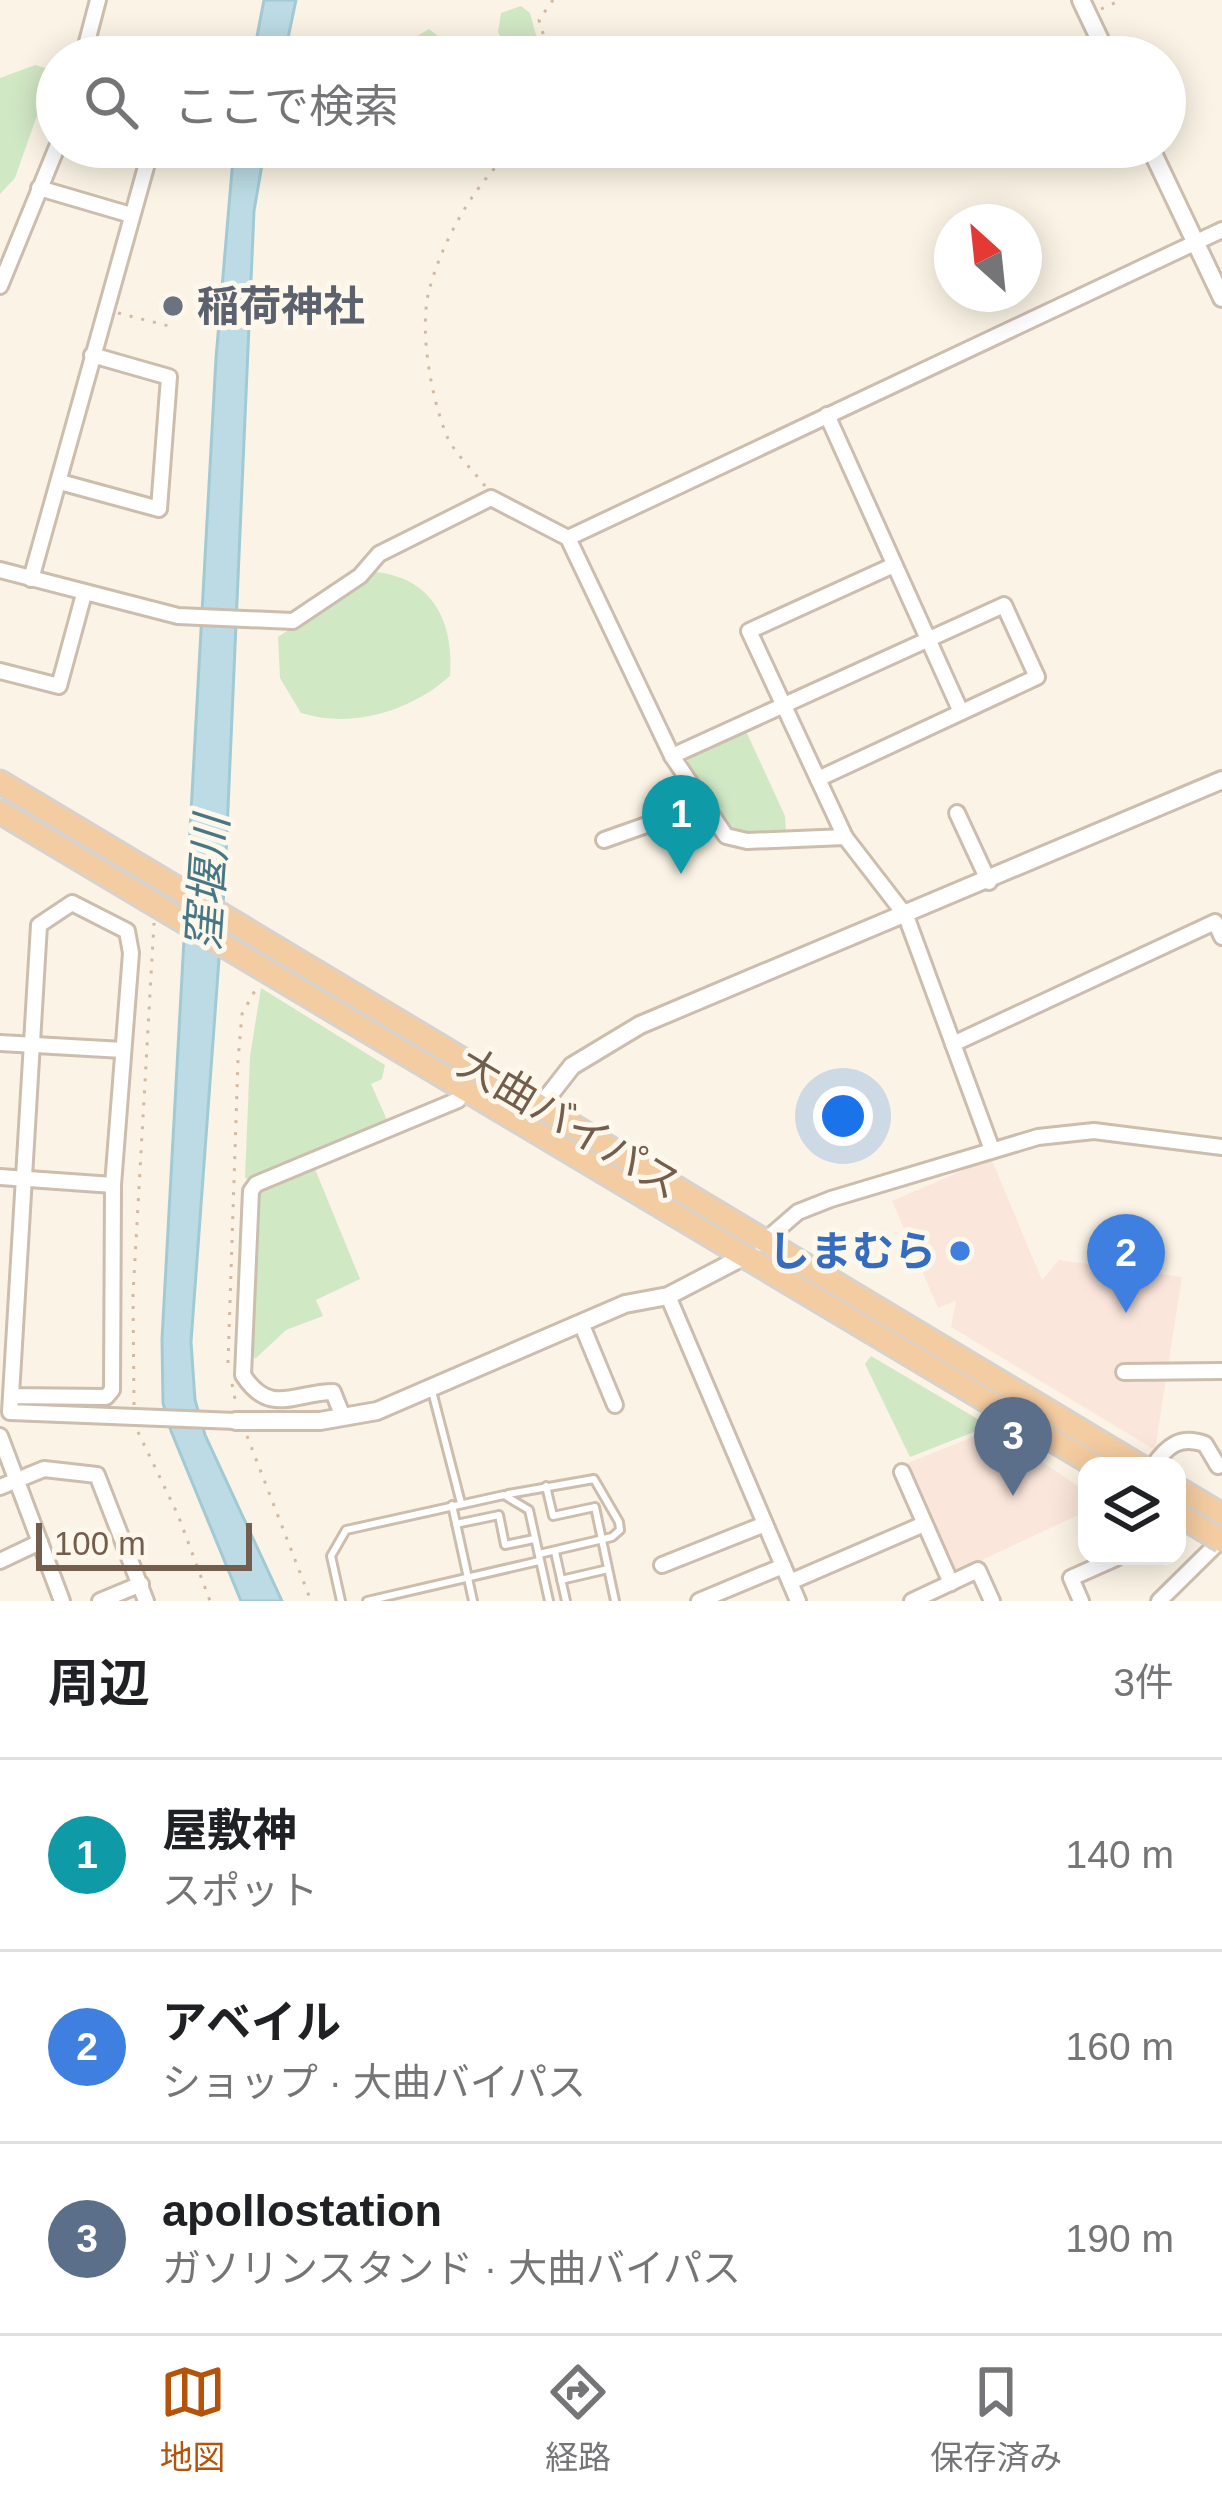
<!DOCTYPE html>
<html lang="ja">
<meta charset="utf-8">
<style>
:root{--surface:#fff;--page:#f2f2f2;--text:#202124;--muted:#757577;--line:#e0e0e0;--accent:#b45309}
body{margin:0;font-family:Arial,"Noto Sans JP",sans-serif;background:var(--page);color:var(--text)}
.controls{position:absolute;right:36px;bottom:36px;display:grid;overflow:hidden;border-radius:24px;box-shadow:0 6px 30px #0003}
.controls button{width:108px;height:108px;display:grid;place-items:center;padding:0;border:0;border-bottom:3px solid var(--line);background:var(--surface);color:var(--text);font:60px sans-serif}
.compass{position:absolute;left:934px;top:204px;width:108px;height:108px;border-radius:50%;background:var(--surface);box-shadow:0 6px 30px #0003;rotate:333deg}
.scale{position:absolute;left:36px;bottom:30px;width:216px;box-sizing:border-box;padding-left:12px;border:6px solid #735d4c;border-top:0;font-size:33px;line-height:42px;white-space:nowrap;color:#735d4c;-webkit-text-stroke:9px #fef8ec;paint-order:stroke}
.you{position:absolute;left:843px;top:1116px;width:42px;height:42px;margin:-30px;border:9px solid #fff;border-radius:50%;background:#1a73e8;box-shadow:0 0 0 18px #1a73e833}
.badge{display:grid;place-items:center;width:78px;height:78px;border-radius:50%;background:var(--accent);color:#fff;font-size:39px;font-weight:700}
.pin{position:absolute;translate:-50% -99px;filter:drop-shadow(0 3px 6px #0008)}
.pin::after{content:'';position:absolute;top:63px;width:42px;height:36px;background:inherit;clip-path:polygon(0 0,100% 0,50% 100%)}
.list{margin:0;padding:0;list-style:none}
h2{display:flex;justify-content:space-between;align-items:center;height:156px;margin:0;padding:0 48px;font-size:51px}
h2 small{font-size:39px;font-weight:400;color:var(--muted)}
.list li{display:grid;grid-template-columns:78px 1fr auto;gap:36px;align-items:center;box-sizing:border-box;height:192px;padding:0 48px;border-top:3px solid var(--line)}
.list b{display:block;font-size:45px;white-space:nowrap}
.list p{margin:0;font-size:39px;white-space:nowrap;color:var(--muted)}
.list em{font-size:39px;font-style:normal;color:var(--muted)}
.icon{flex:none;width:66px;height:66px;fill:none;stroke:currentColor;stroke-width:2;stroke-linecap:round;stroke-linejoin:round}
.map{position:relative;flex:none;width:1222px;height:1601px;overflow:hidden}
.search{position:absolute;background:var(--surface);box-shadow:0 6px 30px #0003;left:36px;right:36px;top:36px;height:132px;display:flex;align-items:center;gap:30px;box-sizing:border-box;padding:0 42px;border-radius:66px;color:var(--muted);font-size:45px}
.sheet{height:732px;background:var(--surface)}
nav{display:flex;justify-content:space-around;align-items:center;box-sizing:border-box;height:168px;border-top:3px solid var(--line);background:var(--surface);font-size:33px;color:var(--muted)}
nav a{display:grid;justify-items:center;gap:6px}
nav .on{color:var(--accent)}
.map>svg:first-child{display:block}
.commercial{fill:#fbe6db}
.green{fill:#d1e8c5}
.water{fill:#bcdbe4;stroke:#a2cad5;stroke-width:3}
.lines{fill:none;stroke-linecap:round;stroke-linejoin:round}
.service-casing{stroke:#ccbdad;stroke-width:12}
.minor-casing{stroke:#ccbdad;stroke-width:20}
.tertiary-casing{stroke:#ccbdad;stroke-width:22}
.trunk-casing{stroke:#d8d2cd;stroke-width:27}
.path{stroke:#d4b9a2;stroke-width:3;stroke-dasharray:3 9;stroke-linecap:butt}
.service{stroke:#fff;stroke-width:6}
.minor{stroke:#fff;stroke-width:14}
.tertiary{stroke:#fff;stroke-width:16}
.trunk{stroke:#f4cca1;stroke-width:21}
.trunk-bridge-casing{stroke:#d8d2cd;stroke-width:27;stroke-linecap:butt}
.trunk-bridge{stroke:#f4cca1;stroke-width:21}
.worship-dot{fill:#6b7280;stroke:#fef8ec;stroke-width:4.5}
.shop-dot{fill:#3f7fe0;stroke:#fef8ec;stroke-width:4.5}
.labels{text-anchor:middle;stroke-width:10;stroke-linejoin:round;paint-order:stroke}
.worship-label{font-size:42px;font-weight:bold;fill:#5b616d;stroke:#fef8ec;text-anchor:start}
.street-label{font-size:42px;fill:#735d4c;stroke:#fef8ec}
.shop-label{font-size:42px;font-weight:bold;fill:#366cbe;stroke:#fef8ec;text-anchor:end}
.water-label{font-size:45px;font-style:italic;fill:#477785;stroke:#fef8ec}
</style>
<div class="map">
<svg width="1222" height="1601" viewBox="0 0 1222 1601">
<rect width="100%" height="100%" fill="#fbf4e6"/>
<!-- commercial -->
<g class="commercial">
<polygon points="991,1158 1042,1280 1059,1260 1182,1277 1155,1450 951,1327 956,1301 938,1308 892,1201"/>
<polygon points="993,1429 1087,1492 1087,1511 956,1572 905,1464"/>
</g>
<!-- green -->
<g class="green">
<polygon points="521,6 530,13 542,57 510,57 498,32 501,13"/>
<polygon points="429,29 464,57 396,57 401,46"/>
<polygon points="35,65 53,70 15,178 0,194 0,78"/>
<path d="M376,572C432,578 454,621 450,676C411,711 352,729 301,713L280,678L278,637Z"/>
<polygon points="746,731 785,816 786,831 732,834 687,769 688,758"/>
<polygon points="261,988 385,1065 382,1079 371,1084 387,1120 253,1180 245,1178 250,1056"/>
<polygon points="315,1169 360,1279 316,1300 323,1316 286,1330 255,1359 248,1340 255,1194"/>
<polygon points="871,1356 981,1421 984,1428 910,1457 865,1364"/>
</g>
<!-- water -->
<g class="water">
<polygon points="264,0 296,0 284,57 253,57"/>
<polygon points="234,147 265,147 254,211 225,877 191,1342 195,1400 205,1435 282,1601 241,1601 171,1431 163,1403 162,1339 216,358"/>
</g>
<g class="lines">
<defs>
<g id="service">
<polyline points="432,1391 461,1503"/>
<polyline points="546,1486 553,1516 595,1507 615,1601"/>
<polyline points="508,1494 594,1479 619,1522 620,1530 612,1537 539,1554"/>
<polyline points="452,1505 473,1601"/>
<polyline points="456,1524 499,1515 505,1545 534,1539"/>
<polyline points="555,1552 566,1601"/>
<polyline points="561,1580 608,1569"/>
<polyline points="341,1601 331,1556 346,1530 504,1495 529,1510 549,1601"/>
<polyline points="367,1601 539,1561"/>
</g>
<g id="minor">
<polyline points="83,57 98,0"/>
<polyline points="39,188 131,215"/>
<polyline points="0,286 57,147"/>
<polyline points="827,415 961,712"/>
<polyline points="60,482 159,509 169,377 92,355"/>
<polyline points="568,538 1222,230"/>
<polyline points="0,570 178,616 293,621 360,576 379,554 491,498 568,538 672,756 726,836 747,841 845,837 906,916 991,1147"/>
<polyline points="31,579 151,149"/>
<polyline points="0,671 59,686 84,594"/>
<polyline points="672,756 1004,605 1037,677 818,779"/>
<polyline points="957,813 989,882"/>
<polyline points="845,837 749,631 894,565"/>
<polyline points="604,840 703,805"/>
<polyline points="0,1043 123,1050"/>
<polyline points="953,1044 1215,922 1222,937"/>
<polyline points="0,1177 113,1185"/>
<polyline points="761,1244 798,1212 831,1199 1038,1137 1094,1131 1222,1147"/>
<polyline points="668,1296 798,1601"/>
<polyline points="581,1323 615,1405"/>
<polyline points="1124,1372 1222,1371"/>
<polyline points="11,1396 106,1397 112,1390 113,1185 131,953 127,931 72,903 39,925 10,1412 236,1421"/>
<path d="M343,1417L333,1392C295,1392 270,1417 243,1375L251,1191L256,1184L458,1100"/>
<polyline points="0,1436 62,1601"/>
<path d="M1153,1466C1167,1446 1180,1435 1205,1444L1218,1466"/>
<polyline points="902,1472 951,1583"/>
<polyline points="0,1487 44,1469 97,1475 146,1601"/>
<polyline points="0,1561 40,1542"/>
<polyline points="662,1565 765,1524"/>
<polyline points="790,1582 924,1524"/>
<polyline points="100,1601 141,1584"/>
<polyline points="699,1601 783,1566"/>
<polyline points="912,1601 978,1570 992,1601"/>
<polyline points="1081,1601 1071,1578 1116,1558"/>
<polyline points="1159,1601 1222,1539"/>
</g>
<g id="tertiary">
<polyline points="1081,0 1108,57"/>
<polyline points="1150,147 1222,298"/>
<polyline points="543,1103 572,1066 640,1025 1222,780"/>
<polyline points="236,1421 320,1421 377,1411 625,1304 668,1296 741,1258"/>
</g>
<g id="trunk">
<polyline points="0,782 1140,1466"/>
<polyline points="0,812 1096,1466"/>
<polyline points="1177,1488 1222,1515"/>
</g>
</defs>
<!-- service casing -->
<use href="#service" class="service-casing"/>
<!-- minor casing -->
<use href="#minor" class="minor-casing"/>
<!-- tertiary casing -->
<use href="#tertiary" class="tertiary-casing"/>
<!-- trunk casing -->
<use href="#trunk" class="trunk-casing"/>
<!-- path -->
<g class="path">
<polyline points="1101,9 1121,0"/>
<polyline points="550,57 539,20 553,0"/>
<polyline points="118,313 169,326 171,315"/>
<path d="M485,486C473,470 453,452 446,434C431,396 420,334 428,295C439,246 479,172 520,147"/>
<polyline points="228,1363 238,1060 242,1014 257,987"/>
<polyline points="232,1384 236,1404"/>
<polyline points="134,1405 133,1294 154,923"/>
<polyline points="138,1432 178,1515 210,1601"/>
<polyline points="247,1436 311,1601"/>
</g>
<!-- service -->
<use href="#service" class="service"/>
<!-- minor -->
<use href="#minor" class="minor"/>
<!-- tertiary -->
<use href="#tertiary" class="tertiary"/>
<!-- trunk -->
<use href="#trunk" class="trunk"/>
<defs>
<polyline id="trunk-bridge" points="1182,1517 1222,1541"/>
</defs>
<!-- trunk-bridge casing -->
<use href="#trunk-bridge" class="trunk-bridge-casing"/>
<!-- trunk-bridge -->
<use href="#trunk-bridge" class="trunk-bridge"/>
</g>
<!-- markers -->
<circle class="worship-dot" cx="173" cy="306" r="12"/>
<circle class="shop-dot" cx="960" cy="1251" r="12"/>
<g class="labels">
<!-- worship labels -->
<g class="worship-label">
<text x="197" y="321">稲荷神社</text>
</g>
<!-- street labels -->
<g class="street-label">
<text transform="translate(570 1123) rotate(31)" y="15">大曲バイパス</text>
</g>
<!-- shop labels -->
<g class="shop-label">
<text x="936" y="1266">しまむら</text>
</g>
<!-- water labels -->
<g class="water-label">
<text transform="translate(207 883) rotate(-86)" y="16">窪堰川</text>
</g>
</g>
</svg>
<div class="controls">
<button><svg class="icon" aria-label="layers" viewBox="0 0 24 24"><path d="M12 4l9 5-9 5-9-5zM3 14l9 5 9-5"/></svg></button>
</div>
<svg class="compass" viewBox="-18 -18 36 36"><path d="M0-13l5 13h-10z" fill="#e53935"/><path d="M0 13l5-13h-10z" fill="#757577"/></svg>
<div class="scale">100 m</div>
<div class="you"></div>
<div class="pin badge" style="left:681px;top:874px;background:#0f9aa8">1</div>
<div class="pin badge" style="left:1126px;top:1313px;background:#3f7fe0">2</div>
<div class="pin badge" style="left:1013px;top:1496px;background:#5c6f8a">3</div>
<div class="search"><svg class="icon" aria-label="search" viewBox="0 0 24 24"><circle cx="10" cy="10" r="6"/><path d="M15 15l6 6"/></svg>ここで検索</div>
</div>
<section class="sheet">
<h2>周辺<small>3件</small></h2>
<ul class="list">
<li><span class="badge" style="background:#0f9aa8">1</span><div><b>屋敷神</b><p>スポット</p></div><em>140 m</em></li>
<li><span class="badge" style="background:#3f7fe0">2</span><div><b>アベイル</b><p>ショップ · 大曲バイパス</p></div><em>160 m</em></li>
<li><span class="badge" style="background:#5c6f8a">3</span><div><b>apollostation</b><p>ガソリンスタンド · 大曲バイパス</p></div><em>190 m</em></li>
</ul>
</section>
<nav>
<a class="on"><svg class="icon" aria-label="map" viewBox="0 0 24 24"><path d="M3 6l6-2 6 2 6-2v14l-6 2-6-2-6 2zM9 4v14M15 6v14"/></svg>地図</a>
<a><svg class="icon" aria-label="directions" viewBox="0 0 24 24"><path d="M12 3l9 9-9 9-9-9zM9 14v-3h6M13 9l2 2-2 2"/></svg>経路</a>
<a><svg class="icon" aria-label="saved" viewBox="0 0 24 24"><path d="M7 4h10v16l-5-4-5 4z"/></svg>保存済み</a>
</nav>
